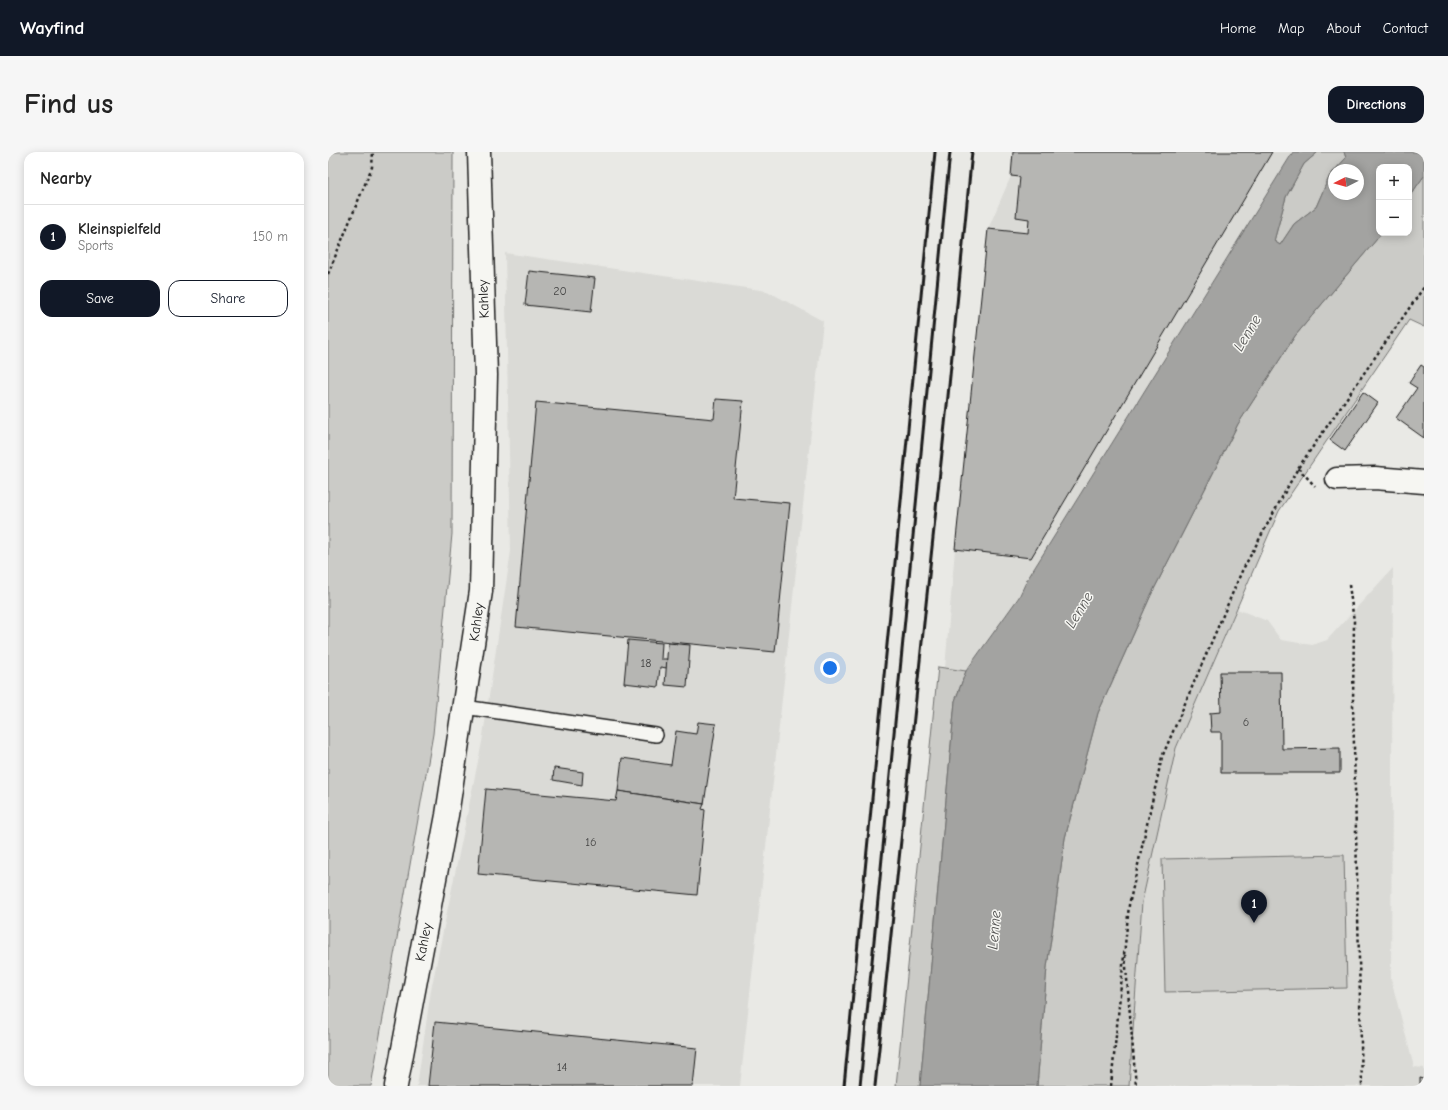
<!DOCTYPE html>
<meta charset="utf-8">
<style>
:root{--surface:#fff;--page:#f6f6f6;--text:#222;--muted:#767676;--line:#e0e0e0;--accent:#111827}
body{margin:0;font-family:"Comic Neue",sans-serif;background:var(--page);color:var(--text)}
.controls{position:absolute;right:12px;top:12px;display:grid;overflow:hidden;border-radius:8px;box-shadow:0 2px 10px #0003}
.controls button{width:36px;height:36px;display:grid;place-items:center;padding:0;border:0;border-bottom:1px solid var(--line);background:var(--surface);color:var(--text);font:20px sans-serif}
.compass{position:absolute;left:1000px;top:12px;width:36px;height:36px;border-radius:50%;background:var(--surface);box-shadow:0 2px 10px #0003;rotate:264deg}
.you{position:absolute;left:502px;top:516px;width:14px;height:14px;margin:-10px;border:3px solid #fff;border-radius:50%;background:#1a73e8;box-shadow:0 0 0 6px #1a73e833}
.badge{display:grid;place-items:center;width:26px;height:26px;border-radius:50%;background:var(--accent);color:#fff;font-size:13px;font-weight:700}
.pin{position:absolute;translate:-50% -33px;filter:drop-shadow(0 1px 2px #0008)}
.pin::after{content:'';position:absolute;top:21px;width:14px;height:12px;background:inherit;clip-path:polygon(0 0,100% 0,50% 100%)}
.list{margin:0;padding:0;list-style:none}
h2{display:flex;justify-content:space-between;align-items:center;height:52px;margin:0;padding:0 16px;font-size:17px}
h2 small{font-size:13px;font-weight:400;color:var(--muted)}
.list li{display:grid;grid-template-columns:26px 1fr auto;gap:12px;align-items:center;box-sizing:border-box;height:64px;padding:0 16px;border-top:1px solid var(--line)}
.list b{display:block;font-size:15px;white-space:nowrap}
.list p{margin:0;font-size:13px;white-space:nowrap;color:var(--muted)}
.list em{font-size:13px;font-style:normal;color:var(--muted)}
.actions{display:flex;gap:8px;padding:12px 16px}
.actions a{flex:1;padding:9px 0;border:1px solid var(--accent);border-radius:12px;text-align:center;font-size:14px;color:var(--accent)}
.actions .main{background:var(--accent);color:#fff}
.map{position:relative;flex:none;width:1096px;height:934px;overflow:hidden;border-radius:12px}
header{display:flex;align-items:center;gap:24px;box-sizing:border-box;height:56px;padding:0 20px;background:var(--accent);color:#fff}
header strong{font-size:19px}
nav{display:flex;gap:22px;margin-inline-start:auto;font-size:14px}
.intro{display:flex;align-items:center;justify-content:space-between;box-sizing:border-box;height:96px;padding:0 24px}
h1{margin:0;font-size:28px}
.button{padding:10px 18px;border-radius:12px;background:var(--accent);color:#fff;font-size:14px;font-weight:700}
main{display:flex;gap:24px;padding:0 24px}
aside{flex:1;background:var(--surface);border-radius:12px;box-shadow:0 2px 10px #0003}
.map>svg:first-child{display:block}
.built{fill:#dadad6}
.green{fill:#cbcbc7;stroke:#747472}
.water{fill:#a3a3a1;stroke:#6d6d6c}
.building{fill:#b6b6b3;stroke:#1c1c1c}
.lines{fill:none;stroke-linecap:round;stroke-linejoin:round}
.lane-casing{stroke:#1c1c1c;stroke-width:16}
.street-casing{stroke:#1c1c1c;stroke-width:25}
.primary-casing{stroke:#1c1c1c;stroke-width:25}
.path{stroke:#1c1c1c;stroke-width:2.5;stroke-dasharray:3 3;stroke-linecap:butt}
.lane{stroke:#f6f6f2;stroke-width:13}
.street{stroke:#f6f6f2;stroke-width:22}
.primary{stroke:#f6f6f2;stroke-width:22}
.rail{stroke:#1c1c1c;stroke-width:3}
.labels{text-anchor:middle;stroke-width:3;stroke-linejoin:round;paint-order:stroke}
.number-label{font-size:12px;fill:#424242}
.street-label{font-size:14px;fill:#1c1c1c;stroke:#f6f6f2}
.water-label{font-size:15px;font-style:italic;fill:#525251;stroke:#f6f6f2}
</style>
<header>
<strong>Wayfind</strong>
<nav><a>Home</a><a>Map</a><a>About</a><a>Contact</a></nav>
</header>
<div class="intro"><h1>Find us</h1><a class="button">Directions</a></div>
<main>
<aside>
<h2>Nearby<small></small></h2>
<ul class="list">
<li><span class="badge">1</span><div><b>Kleinspielfeld</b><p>Sports</p></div><em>150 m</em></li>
</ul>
<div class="actions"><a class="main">Save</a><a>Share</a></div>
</aside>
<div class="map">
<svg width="1096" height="934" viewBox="0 0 1096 934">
<rect width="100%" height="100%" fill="#e9e9e5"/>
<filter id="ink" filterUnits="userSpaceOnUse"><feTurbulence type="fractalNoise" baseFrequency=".025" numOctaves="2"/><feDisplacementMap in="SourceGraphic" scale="8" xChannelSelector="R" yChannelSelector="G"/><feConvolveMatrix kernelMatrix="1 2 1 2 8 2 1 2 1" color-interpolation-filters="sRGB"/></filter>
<g filter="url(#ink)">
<!-- built -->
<g class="built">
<polygon points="685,0 965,0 699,428 691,445 638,519 617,516 627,397 660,77 683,24"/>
<polygon points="177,101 439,139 495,169 412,934 89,934 103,838 154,590 183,399"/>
<polygon points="1065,416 1063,827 1086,915 1096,916 1096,934 801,934 814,750 848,596 909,457 939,469 953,488 984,493 999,488"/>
</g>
<!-- green -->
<g class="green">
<polygon points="0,0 125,0 124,382 105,582 43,934 0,934"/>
<polygon points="990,0 1016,0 1018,6 1002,23 988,55 966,72 952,93 946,89 958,45 976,12"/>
<polygon points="1096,24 1096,175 1081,168 951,359 848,596 814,750 801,934 709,934 719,815 737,686 770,561 823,443 910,272 967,184 1054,81 1081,81 1081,45"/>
<polygon points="610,515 638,519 627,549 592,934 568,934"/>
<polygon points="1016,703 1019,836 837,840 834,707"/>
</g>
<!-- water -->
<polygon class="water" points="965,0 990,0 976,12 958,45 946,89 952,93 966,72 988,55 1002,23 1006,19 1006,42 1030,42 1030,18 1007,18 1018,6 1016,0 1096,0 1096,24 1081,45 1081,15 1051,15 1051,81 1054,81 967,184 910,272 823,443 770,561 737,686 719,815 709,934 592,934 627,549 638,519 691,445 699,428"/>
<!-- building -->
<g class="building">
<polygon points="685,0 944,0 703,406 627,397 660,77 700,81 701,67 688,65 692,25 683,24"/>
<polygon points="201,119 267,126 263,160 197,153"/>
<polygon points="1093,213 1096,215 1096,286 1068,266 1089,236 1081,231"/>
<polygon points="1035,240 1050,251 1017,299 1002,288"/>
<polygon points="388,247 415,249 405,346 462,351 447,500 188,475 208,250 386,267"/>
<polygon points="300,488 334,491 333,507 339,507 339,516 332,515 330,535 296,531"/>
<polygon points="340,491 362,493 359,535 337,533"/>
<polygon points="892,520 953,520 954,597 1012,596 1012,621 893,621 893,580 883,580 882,561 893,560"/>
<polygon points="370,570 388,572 376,652 290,639 294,606 343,613 348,579 368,582"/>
<polygon points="226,616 255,620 254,633 225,628"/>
<polygon points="158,637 288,649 290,639 376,652 374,657 377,658 369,743 150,722"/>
<polygon points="107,870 369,896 365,934 100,934"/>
<polygon points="1092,926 1096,927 1096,934 1092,934"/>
</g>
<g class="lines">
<defs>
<polyline id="lane" points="136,555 328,583"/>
<polyline id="street" points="1009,327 1047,326 1096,330"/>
<polyline id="primary" points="68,934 119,663 153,439 158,223 151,0"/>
</defs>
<!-- lane casing -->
<use href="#lane" class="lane-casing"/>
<!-- street casing -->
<use href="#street" class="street-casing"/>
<!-- primary casing -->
<use href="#primary" class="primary-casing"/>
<!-- path -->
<g class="path">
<polyline points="0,122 44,15 45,0"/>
<polyline points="970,316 987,334"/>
<polyline points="1021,433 1026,469 1025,552 1034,934"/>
<polyline points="797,803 808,934"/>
<polyline points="783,934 801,753 834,605 914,419 970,316 1096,135"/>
</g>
<!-- lane -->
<use href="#lane" class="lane"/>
<!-- street -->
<use href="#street" class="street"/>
<!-- primary -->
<use href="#primary" class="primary"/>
<!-- rail -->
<g class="rail">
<polyline points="516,934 607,0"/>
<polyline points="532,934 622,0"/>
<polyline points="547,934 620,244 644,0"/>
</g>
</g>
</g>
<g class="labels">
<!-- number labels -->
<g class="number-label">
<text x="232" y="143">20</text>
<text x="318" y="515">18</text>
<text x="918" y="574">6</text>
<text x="263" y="694">16</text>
<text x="234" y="919">14</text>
</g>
<!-- street labels -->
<g class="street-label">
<text transform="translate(155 147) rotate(-92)" y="5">Kahley</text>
<text transform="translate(148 470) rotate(-82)" y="5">Kahley</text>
<text transform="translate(95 790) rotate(-79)" y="5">Kahley</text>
</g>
<!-- water labels -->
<g class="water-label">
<text transform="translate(919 181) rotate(-59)" y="5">Lenne</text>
<text transform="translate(751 458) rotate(-59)" y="5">Lenne</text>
<text transform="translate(666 778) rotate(-85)" y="5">Lenne</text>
</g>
</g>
</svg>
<div class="controls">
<button>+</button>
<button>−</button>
</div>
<svg class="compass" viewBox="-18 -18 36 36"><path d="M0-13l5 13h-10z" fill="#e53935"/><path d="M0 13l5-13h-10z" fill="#767676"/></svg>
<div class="you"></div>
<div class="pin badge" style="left:926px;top:771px">1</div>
</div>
</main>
